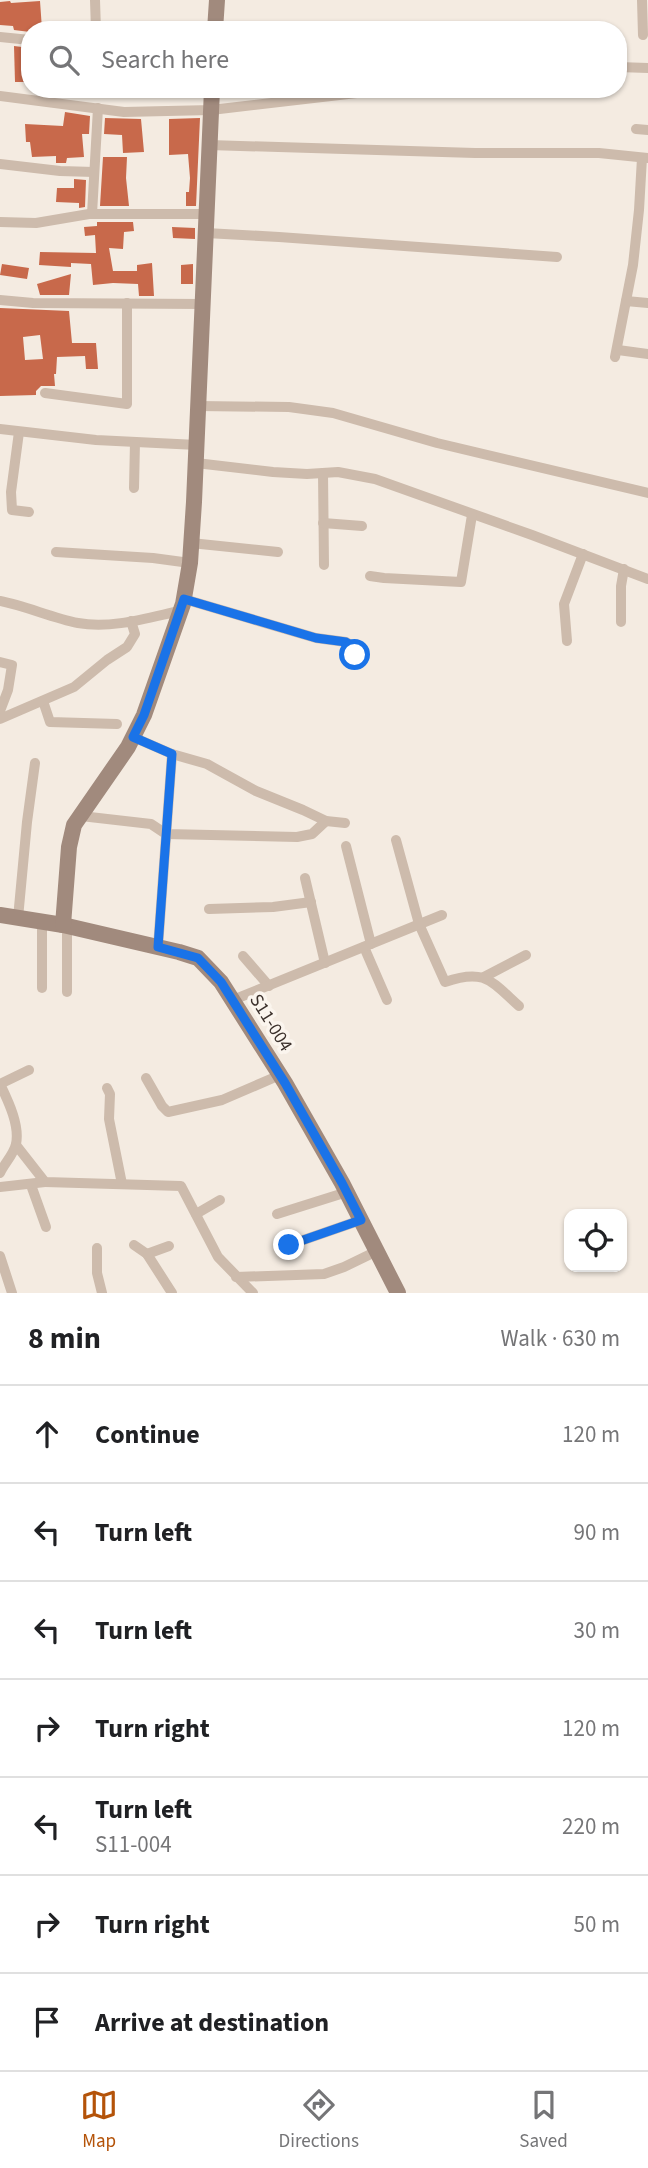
<!DOCTYPE html>
<meta charset="utf-8">
<style>
:root{--surface:#fff;--page:#f2f2f2;--text:#202124;--muted:#757577;--line:#e0e0e0;--accent:#b45309}
body{margin:0;font-family:"Source Sans 3",sans-serif;background:var(--page);color:var(--text)}
.controls{position:absolute;right:21px;bottom:21px;display:grid;overflow:hidden;border-radius:14px;box-shadow:0 2px 5px #0004}
.controls button{width:63px;height:63px;display:grid;place-items:center;padding:0;border:0;border-bottom:2px solid var(--line);background:var(--surface);color:var(--text);font:35px sans-serif}
.stop{position:absolute;width:21px;height:21px;margin:-16px;border:5px solid #1a73e8;border-radius:50%;background:#fff}
.stop.end{background:#1a73e8;border-color:#fff;box-shadow:0 2px 7px #0008}
.list{margin:0;padding:0;list-style:none}
h2{display:flex;justify-content:space-between;align-items:center;height:91px;margin:0;padding:0 28px;font-size:30px}
h2 small{font-size:23px;font-weight:400;color:var(--muted)}
.list li{display:grid;grid-template-columns:46px 1fr auto;gap:21px;align-items:center;box-sizing:border-box;height:98px;padding:0 28px;border-top:2px solid var(--line)}
.list b{display:block;font-size:26px;white-space:nowrap}
.list p{margin:0;font-size:23px;white-space:nowrap;color:var(--muted)}
.list em{font-size:23px;font-style:normal;color:var(--muted)}
.icon{flex:none;width:38px;height:38px;fill:none;stroke:currentColor;stroke-width:2;stroke-linecap:round;stroke-linejoin:round}
.map{position:relative;flex:none;width:648px;height:1293px;overflow:hidden}
.search{position:absolute;background:var(--surface);box-shadow:0 2px 5px #0004;left:21px;right:21px;top:21px;height:77px;display:flex;align-items:center;gap:18px;box-sizing:border-box;padding:0 24px;border-radius:28px;color:var(--muted);font-size:26px}
.sheet{height:777px;background:var(--surface)}
nav{display:flex;justify-content:space-around;align-items:center;box-sizing:border-box;height:98px;border-top:2px solid var(--line);background:var(--surface);font-size:19px;color:var(--muted)}
nav a{display:grid;justify-items:center;gap:4px}
nav .on{color:var(--accent)}
.map>svg:first-child{display:block}
.building{fill:#c8694b;fill-rule:evenodd}
.lines{fill:none;stroke-linecap:round;stroke-linejoin:round}
.street{stroke:#cdbbac;stroke-width:10}
.secondary{stroke:#a18a7d;stroke-width:16}
.route{stroke:#1a73e8;stroke-width:9}
.labels{text-anchor:middle;stroke-width:7;stroke-linejoin:round;paint-order:stroke}
.street-label{font-size:19px;fill:#3b302b;stroke:#fbf5ee}
</style>
<div class="map">
<svg width="648" height="1293" viewBox="0 0 648 1293">
<rect width="100%" height="100%" fill="#f4ebe1"/>
<!-- building -->
<g class="building">
<polygon points="10,1 11,3 40,1 42,29 30,30 30,32 14,30 13,26 0,25 0,2"/>
<polygon points="14,46 30,48 30,82 15,82"/>
<polygon points="65,112 90,116 89,134 82,134 84,157 67,158 66,163 56,163 56,156 32,157 30,142 26,142 25,124 63,126"/>
<polygon points="105,118 141,119 144,152 123,153 122,135 104,134"/>
<polygon points="200,118 196,206 186,206 186,192 189,192 190,178 188,154 169,155 169,119"/>
<polygon points="103,157 127,157 126,178 129,206 100,206"/>
<polygon points="74,179 86,180 85,207 79,208 79,203 56,202 57,188 74,188"/>
<polygon points="97,222 133,222 134,231 124,232 123,249 109,248 113,271 137,271 137,265 152,263 154,296 139,296 138,284 113,283 93,285 91,264 71,263 71,267 39,265 40,252 96,253 95,235 85,236 84,227 97,226"/>
<polygon points="172,227 195,228 195,239 173,238"/>
<polygon points="2,264 29,268 27,279 0,275"/>
<polygon points="193,264 193,284 181,284 181,265"/>
<polygon points="71,274 69,295 40,295 37,284"/>
<path d="M0,308L69,311L72,343H96L98,369H86L85,356L57,357L56,374H54L55,386H41L36,391V395L0,396ZM40,335L43,359L25,360L23,337Z"/>
</g>
<g class="lines">
<!-- street -->
<g class="street">
<polyline points="95,0 96,30"/>
<polyline points="642,0 643,35"/>
<polyline points="448,30 472,27"/>
<polyline points="0,37 30,40"/>
<polyline points="618,67 648,68"/>
<polyline points="0,96 124,112 211,110 391,89"/>
<polyline points="636,129 648,130"/>
<polyline points="209,145 475,153 599,153 648,158"/>
<polyline points="0,164 60,171 94,172"/>
<polyline points="92,214 98,108"/>
<polyline points="0,222 36,223 89,214 207,214"/>
<polyline points="206,233 279,237 557,257"/>
<polyline points="0,300 33,303 203,304"/>
<polyline points="626,301 648,303"/>
<polyline points="618,350 648,354"/>
<polyline points="615,357 633,265 639,210 642,158"/>
<polyline points="45,393 127,404 127,303"/>
<polyline points="198,406 289,407 333,413 437,443 648,493"/>
<polyline points="0,429 96,440 197,445"/>
<polyline points="19,432 11,492 12,510 29,512"/>
<polyline points="196,463 273,472 307,474 338,472 375,479 532,535 648,579"/>
<polyline points="323,473 324,565"/>
<polyline points="134,488 135,442"/>
<polyline points="323,523 362,526"/>
<polyline points="191,543 278,552"/>
<polyline points="56,552 153,558 190,563"/>
<polyline points="370,576 384,578 461,582 472,515"/>
<polyline points="184,599 316,638 346,642 351,645 355,655"/>
<path d="M0,601C26,606 52,618 78,623C111,629 147,618 179,611"/>
<polyline points="621,622 621,586 624,569"/>
<polyline points="567,641 564,604 583,554"/>
<polyline points="0,662 12,665 8,690 0,711"/>
<polyline points="43,701 50,722 117,724"/>
<polyline points="0,719 74,687 107,660 127,647 135,634 131,621"/>
<polyline points="133,737 172,754 207,764 256,791 303,810 326,821 345,823"/>
<polyline points="81,816 151,824 166,834 297,837 312,834 326,821"/>
<path d="M396,840L419,924L445,982C485,968 491,981 519,1006"/>
<polyline points="346,846 371,944"/>
<polyline points="305,878 325,963"/>
<polyline points="209,909 273,907 311,902"/>
<polyline points="18,918 27,822 35,763"/>
<polyline points="67,925 67,992"/>
<polyline points="158,947 172,754"/>
<polyline points="364,947 387,1000"/>
<polyline points="243,956 269,986"/>
<polyline points="484,977 526,955"/>
<polyline points="42,988 42,922"/>
<polyline points="233,1000 442,915"/>
<polyline points="146,1078 162,1106 168,1112 222,1100 280,1075"/>
<path d="M0,1084C8,1101 20,1125 16,1144C14,1154 4,1164 0,1173"/>
<polyline points="0,1084 29,1070"/>
<polyline points="107,1088 110,1094 109,1119 122,1184"/>
<polyline points="16,1145 45,1182 181,1186 218,1257 253,1293"/>
<polyline points="31,1185 46,1227"/>
<polyline points="0,1187 45,1182"/>
<polyline points="196,1214 220,1200"/>
<polyline points="277,1214 347,1192"/>
<polyline points="134,1245 147,1254 172,1293"/>
<polyline points="289,1245 361,1220"/>
<polyline points="97,1248 97,1273 102,1293"/>
<polyline points="147,1254 169,1246"/>
<polyline points="0,1256 12,1293"/>
<polyline points="236,1277 324,1274 344,1267 377,1251"/>
</g>
<!-- secondary -->
<g class="secondary">
<polyline points="215,30 217,0"/>
<polyline points="0,915 63,925 179,952 198,958 221,982 285,1083 342,1183 398,1293"/>
<polyline points="63,925 69,847 74,825 128,747 144,715 183,604 190,563 194,502 212,89"/>
</g>
</g>
<g class="lines">
<!-- route -->
<polyline class="route" points="289,1245 361,1220 342,1183 285,1083 221,982 198,958 158,947 172,754 133,737 144,715 184,599 316,638 346,642 351,645 355,655"/>
</g>
<g class="labels">
<!-- street labels -->
<g class="street-label">
<text transform="translate(272 1022) rotate(58)" y="7">S11-004</text>
</g>
</g>
</svg>
<div class="controls">
<button><svg class="icon" aria-label="locate" viewBox="0 0 24 24"><circle cx="12" cy="12" r="6"/><path d="M12 2v4M12 18v4M2 12h4M18 12h4"/></svg></button>
</div>
<div class="stop" style="left:355px;top:655px"></div>
<div class="stop end" style="left:289px;top:1245px"></div>
<div class="search"><svg class="icon" aria-label="search" viewBox="0 0 24 24"><circle cx="10" cy="10" r="6"/><path d="M15 15l6 6"/></svg>Search here</div>
</div>
<section class="sheet">
<h2>8 min<small>Walk · 630 m</small></h2>
<ul class="list">
<li><svg class="icon" aria-label="ahead" viewBox="0 0 24 24"><path d="M12 20V5M6 11l6-6 6 6"/></svg><div><b>Continue</b></div><em>120 m</em></li>
<li><svg class="icon" aria-label="left" viewBox="0 0 24 24"><path d="M17 20v-9H6M10 6l-5 5 5 5"/></svg><div><b>Turn left</b></div><em>90 m</em></li>
<li><svg class="icon" aria-label="left" viewBox="0 0 24 24"><path d="M17 20v-9H6M10 6l-5 5 5 5"/></svg><div><b>Turn left</b></div><em>30 m</em></li>
<li><svg class="icon" aria-label="right" viewBox="0 0 24 24"><path d="M7 20v-9h11M14 6l5 5-5 5"/></svg><div><b>Turn right</b></div><em>120 m</em></li>
<li><svg class="icon" aria-label="left" viewBox="0 0 24 24"><path d="M17 20v-9H6M10 6l-5 5 5 5"/></svg><div><b>Turn left</b><p>S11-004</p></div><em>220 m</em></li>
<li><svg class="icon" aria-label="right" viewBox="0 0 24 24"><path d="M7 20v-9h11M14 6l5 5-5 5"/></svg><div><b>Turn right</b></div><em>50 m</em></li>
<li><svg class="icon" aria-label="arrive" viewBox="0 0 24 24"><path d="M6 21V4h12l-3 4 3 4H6"/></svg><div><b>Arrive at destination</b></div></li>
</ul>
</section>
<nav>
<a class="on"><svg class="icon" aria-label="map" viewBox="0 0 24 24"><path d="M3 6l6-2 6 2 6-2v14l-6 2-6-2-6 2zM9 4v14M15 6v14"/></svg>Map</a>
<a><svg class="icon" aria-label="directions" viewBox="0 0 24 24"><path d="M12 3l9 9-9 9-9-9zM9 14v-3h6M13 9l2 2-2 2"/></svg>Directions</a>
<a><svg class="icon" aria-label="saved" viewBox="0 0 24 24"><path d="M7 4h10v16l-5-4-5 4z"/></svg>Saved</a>
</nav>
